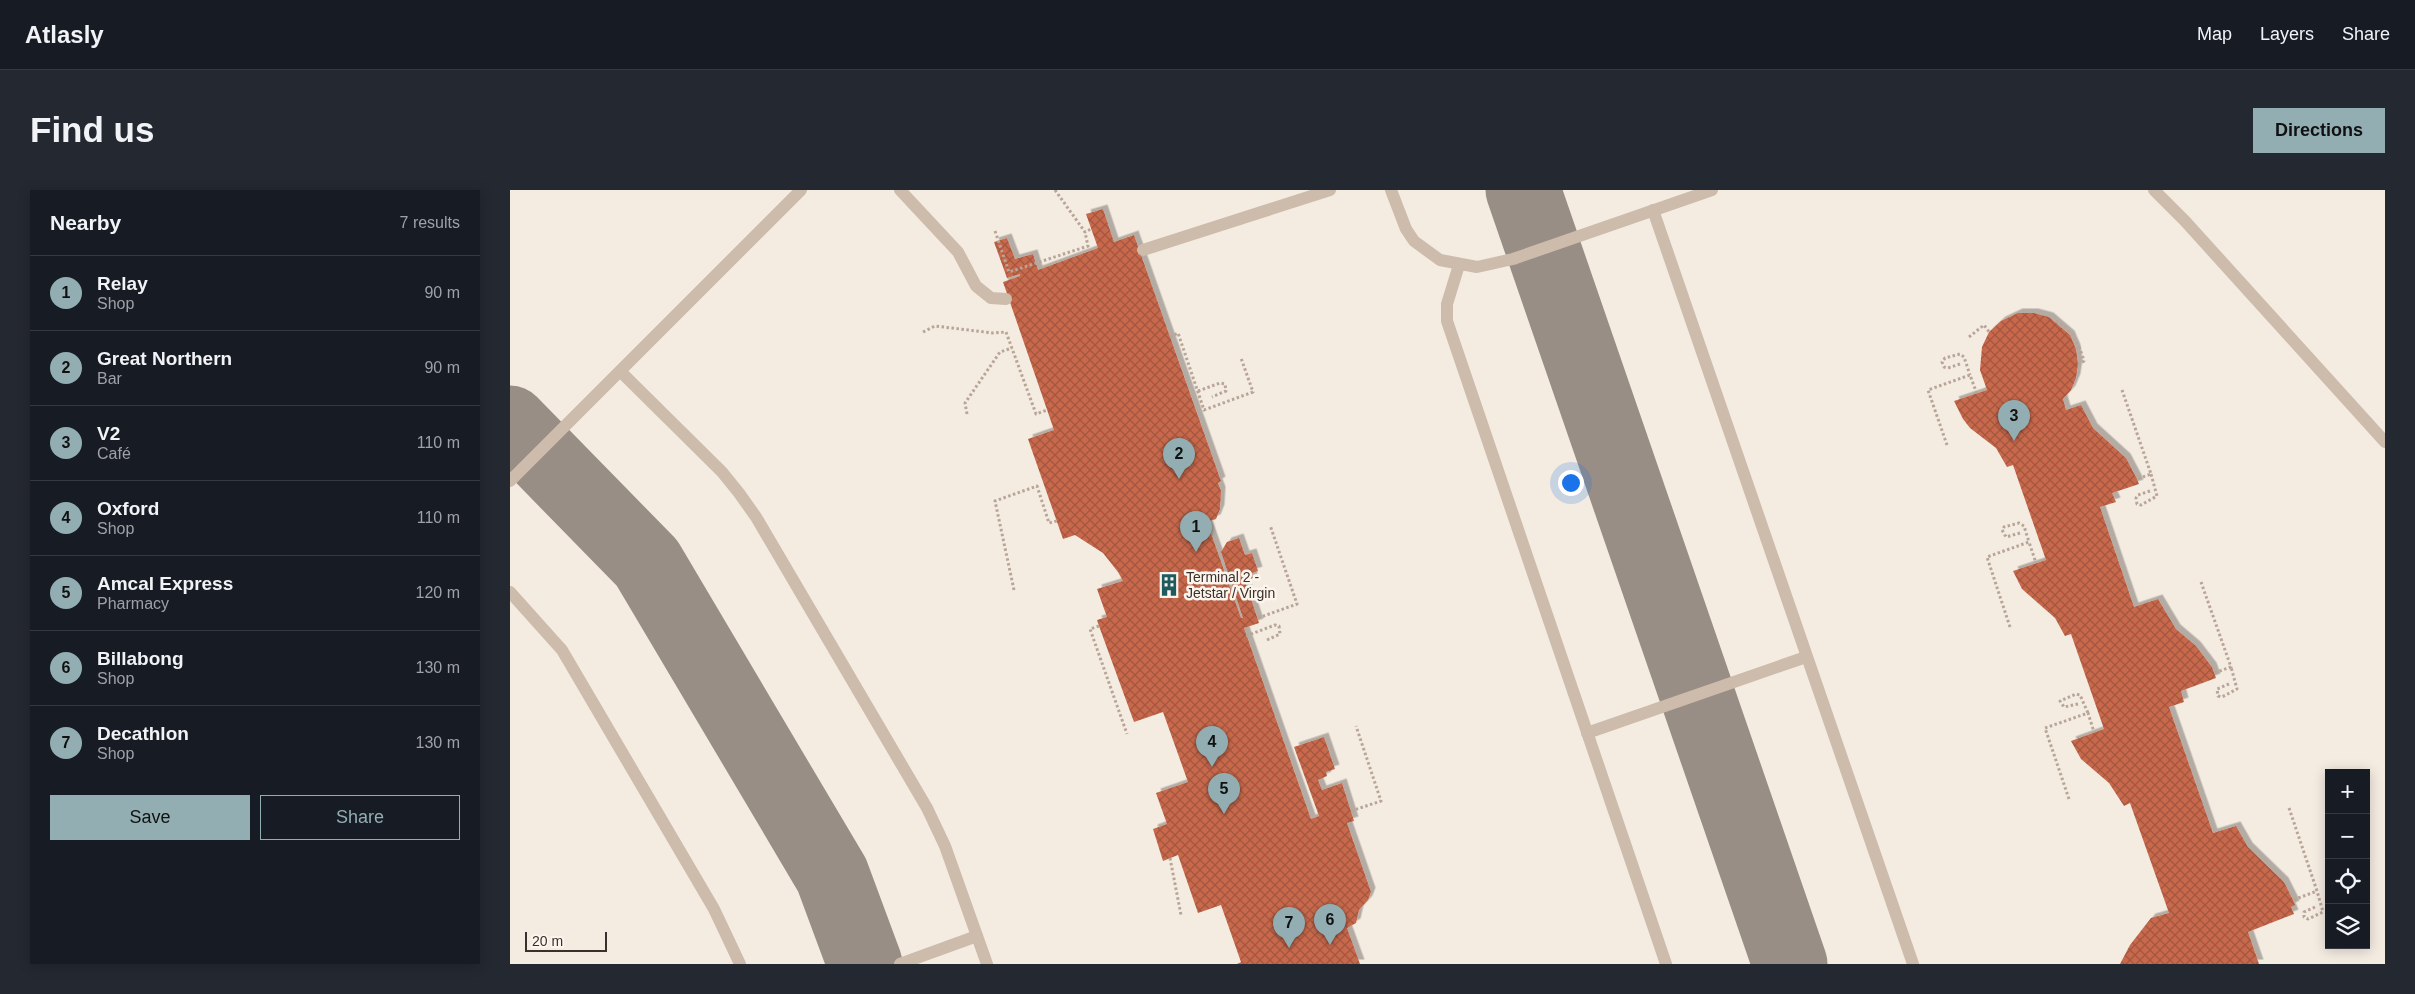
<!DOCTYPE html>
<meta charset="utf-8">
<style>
:root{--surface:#171b24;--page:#242831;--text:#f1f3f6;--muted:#9ea1a6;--line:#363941;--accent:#92aeb2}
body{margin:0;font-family:Helvetica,sans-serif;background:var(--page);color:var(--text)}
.controls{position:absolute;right:15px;bottom:15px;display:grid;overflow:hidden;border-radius:0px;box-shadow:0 2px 12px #0003}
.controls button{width:45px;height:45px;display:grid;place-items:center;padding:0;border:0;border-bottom:1px solid var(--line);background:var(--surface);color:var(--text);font:25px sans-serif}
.scale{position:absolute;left:15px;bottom:12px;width:82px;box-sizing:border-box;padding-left:5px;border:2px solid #3b302b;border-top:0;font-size:14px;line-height:18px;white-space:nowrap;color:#3b302b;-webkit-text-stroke:4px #fbf5ee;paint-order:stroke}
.you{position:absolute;left:1060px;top:292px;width:18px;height:18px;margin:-12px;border:4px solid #fff;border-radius:50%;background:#1a73e8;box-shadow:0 0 0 8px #1a73e833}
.badge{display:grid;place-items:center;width:32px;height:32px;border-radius:50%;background:var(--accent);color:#111;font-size:16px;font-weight:700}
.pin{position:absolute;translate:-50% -41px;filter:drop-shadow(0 1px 2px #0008)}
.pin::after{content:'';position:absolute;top:26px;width:18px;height:15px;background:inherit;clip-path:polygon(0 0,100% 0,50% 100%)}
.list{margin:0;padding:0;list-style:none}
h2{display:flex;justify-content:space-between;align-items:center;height:65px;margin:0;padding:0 20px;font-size:21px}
h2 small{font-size:16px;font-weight:400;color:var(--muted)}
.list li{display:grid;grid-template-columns:32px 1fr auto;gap:15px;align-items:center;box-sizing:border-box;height:75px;padding:0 20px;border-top:1px solid var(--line)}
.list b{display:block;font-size:19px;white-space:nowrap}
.list p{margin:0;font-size:16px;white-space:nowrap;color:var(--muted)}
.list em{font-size:16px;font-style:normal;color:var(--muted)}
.actions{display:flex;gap:10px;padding:15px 20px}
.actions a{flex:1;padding:11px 0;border:1px solid var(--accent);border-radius:0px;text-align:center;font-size:18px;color:var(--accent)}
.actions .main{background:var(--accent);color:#111}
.icon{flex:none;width:28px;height:28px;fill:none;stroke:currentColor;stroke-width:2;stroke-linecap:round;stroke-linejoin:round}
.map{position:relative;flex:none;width:1875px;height:774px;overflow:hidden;border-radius:0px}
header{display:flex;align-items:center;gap:30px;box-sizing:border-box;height:70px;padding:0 25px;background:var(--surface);border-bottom:1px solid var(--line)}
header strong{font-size:24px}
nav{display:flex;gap:28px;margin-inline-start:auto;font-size:18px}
.intro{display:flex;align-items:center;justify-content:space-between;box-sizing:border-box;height:120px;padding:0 30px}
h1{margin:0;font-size:35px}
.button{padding:12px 22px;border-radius:0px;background:var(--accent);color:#111;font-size:18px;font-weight:700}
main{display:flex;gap:30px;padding:0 30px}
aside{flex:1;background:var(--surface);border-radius:0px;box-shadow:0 2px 12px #0003}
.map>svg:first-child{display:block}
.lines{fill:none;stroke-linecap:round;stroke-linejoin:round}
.taxiway{stroke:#988e86;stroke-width:75}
.building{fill:url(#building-cross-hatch);filter:url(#shadow)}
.path{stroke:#b9a596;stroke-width:3;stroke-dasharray:2.5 2.5;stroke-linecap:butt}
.service{stroke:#cdbbac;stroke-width:12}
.labels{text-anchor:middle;stroke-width:5;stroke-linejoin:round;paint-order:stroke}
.poi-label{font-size:14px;fill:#3b302b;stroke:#fbf5ee;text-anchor:start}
</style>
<header>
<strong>Atlasly</strong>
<nav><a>Map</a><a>Layers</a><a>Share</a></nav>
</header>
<div class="intro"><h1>Find us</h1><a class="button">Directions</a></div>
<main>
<aside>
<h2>Nearby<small>7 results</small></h2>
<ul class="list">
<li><span class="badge">1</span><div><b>Relay</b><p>Shop</p></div><em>90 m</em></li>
<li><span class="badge">2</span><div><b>Great Northern</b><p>Bar</p></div><em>90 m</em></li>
<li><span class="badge">3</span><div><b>V2</b><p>Café</p></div><em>110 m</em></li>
<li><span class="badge">4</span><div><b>Oxford</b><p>Shop</p></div><em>110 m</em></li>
<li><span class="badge">5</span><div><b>Amcal Express</b><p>Pharmacy</p></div><em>120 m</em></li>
<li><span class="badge">6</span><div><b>Billabong</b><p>Shop</p></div><em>130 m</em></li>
<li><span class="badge">7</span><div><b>Decathlon</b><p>Shop</p></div><em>130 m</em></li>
</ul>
<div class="actions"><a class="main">Save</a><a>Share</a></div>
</aside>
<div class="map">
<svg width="1875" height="774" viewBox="0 0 1875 774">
<defs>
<pattern id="building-cross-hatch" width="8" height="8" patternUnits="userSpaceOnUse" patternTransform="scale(1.25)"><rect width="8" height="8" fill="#c8694b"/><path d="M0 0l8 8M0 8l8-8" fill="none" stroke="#a4573f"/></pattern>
<filter id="shadow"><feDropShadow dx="4.5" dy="-4.5" stdDeviation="0" flood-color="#0004"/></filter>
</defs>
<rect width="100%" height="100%" fill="#f4ebe1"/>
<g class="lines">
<!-- taxiway -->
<g class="taxiway">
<polyline points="1013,0 1280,774"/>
<polyline points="0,233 137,373 322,685 355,774"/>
</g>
</g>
<!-- building -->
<g class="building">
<polygon points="593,19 604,52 624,45 711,291 708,293 711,301 710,319 706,329 697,332 731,428 733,428 711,362 717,352 729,348 735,365 742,363 748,381 742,383 743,388 735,391 749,433 734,438 801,629 809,626 784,557 814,547 825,579 816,582 817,586 808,590 812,600 832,593 844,631 837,633 861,702 858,710 849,720 846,733 837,738 850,774 727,774 731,772 711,715 688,723 668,665 653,671 643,639 657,634 646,603 678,592 653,522 624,532 589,436 587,430 597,427 587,399 613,391 608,382 593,363 565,345 553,349 518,249 544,240 493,92 510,86 510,84 497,88 484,52 497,48 505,69 523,64 528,80 588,58 576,24"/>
<polygon points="1508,123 1524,123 1539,127 1560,145 1566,159 1568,174 1566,188 1561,200 1553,209 1556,220 1571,215 1583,238 1616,268 1627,289 1629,294 1602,303 1606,312 1590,317 1624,417 1648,409 1666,439 1686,456 1702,477 1706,488 1671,501 1674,512 1659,517 1703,643 1726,636 1738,657 1774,692 1783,710 1785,715 1781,717 1784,724 1738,742 1749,774 1610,774 1620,755 1641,728 1659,723 1620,613 1614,616 1599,593 1571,569 1561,551 1594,539 1561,444 1555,446 1545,428 1512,399 1503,381 1536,370 1503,275 1497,277 1486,258 1460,238 1453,229 1444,211 1477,200 1470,180 1472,157 1479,142 1491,131"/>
</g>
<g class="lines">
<!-- path -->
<g class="path">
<polyline points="545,0 575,42 581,39"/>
<polyline points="485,41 499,82 578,56 575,42"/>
<path d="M1546,131C1562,140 1569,154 1574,171L1568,174"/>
<polyline points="413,142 425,136 483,143 496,142 526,224 537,220"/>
<polyline points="660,147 668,143 694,220 743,202 731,168"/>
<polyline points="1459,147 1474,135 1479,142"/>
<polyline points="1450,174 1438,178 1434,177 1432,172 1435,168 1450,164 1454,167 1460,185"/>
<polyline points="1612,200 1641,284 1627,289"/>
<polyline points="688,201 710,193 715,194 716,201 702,207"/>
<polyline points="457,224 455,213 490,162 502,158"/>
<polyline points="1437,255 1418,200 1460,185 1467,204"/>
<polyline points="1640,301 1628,305 1626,308 1627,314 1631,315 1647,306 1641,284"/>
<polyline points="1510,343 1496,347 1492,340 1494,337 1509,333 1514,336 1519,352"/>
<polyline points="1691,392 1721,477 1704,483"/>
<polyline points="504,400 485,311 527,296 539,333 547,331"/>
<polyline points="748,428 787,414 760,335"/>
<polyline points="589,436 580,439 617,544"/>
<polyline points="1500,437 1477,367 1519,352 1526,373"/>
<polyline points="736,446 765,435 769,436 770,444 757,450"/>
<polyline points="1719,494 1707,499 1708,506 1712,507 1727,499 1721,477"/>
<polyline points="1568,514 1554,517 1550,511 1566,504 1570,505 1578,523"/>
<polyline points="1559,609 1535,538 1578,523 1584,542"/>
<polyline points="1779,618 1807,701 1783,710"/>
<polyline points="841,621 871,611 846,536"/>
<polyline points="660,668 671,725"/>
<polyline points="1805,717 1794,722 1794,727 1798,729 1813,722 1807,701"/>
</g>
<!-- service -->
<g class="service">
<polyline points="390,0 448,62 466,96 481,108 496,109"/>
<polyline points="881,0 896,39 904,51 930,70 967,77 1003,69 1202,0"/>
<polyline points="1644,0 1675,31 1875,252"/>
<polyline points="1143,20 1403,774"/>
<polyline points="633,60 820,0"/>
<polyline points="949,75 937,114 937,131 1156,774"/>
<polyline points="111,182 212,282 229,303 246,327 417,618 435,656 477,774"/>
<polyline points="0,291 291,0"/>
<polyline points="0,402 52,460 204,719 230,774"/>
<polyline points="1077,543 1296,467"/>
<polyline points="390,774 467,746"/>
</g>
</g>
<!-- icons -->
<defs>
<symbol id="building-bare" viewBox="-9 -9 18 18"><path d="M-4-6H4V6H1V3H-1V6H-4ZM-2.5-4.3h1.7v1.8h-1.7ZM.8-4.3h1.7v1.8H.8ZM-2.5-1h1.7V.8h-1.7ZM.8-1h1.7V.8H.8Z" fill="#1f5a5e" stroke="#fbf5ee" stroke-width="2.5" paint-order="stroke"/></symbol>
</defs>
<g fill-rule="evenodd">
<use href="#building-bare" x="643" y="379" width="32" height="32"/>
</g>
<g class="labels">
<!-- poi labels -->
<g class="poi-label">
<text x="676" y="392">Terminal 2 -<tspan x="676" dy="16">Jetstar / Virgin</tspan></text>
</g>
</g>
</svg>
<div class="controls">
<button>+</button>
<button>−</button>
<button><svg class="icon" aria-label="locate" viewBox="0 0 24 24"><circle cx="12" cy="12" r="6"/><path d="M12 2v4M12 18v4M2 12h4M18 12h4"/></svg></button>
<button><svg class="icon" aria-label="layers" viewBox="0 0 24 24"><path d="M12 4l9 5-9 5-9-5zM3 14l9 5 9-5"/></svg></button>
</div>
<div class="scale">20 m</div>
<div class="you"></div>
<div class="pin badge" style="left:686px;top:362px">1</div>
<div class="pin badge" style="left:669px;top:289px">2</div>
<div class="pin badge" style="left:1504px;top:251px">3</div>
<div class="pin badge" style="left:702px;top:577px">4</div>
<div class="pin badge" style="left:714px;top:624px">5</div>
<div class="pin badge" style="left:820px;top:755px">6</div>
<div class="pin badge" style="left:779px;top:758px">7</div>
</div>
</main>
